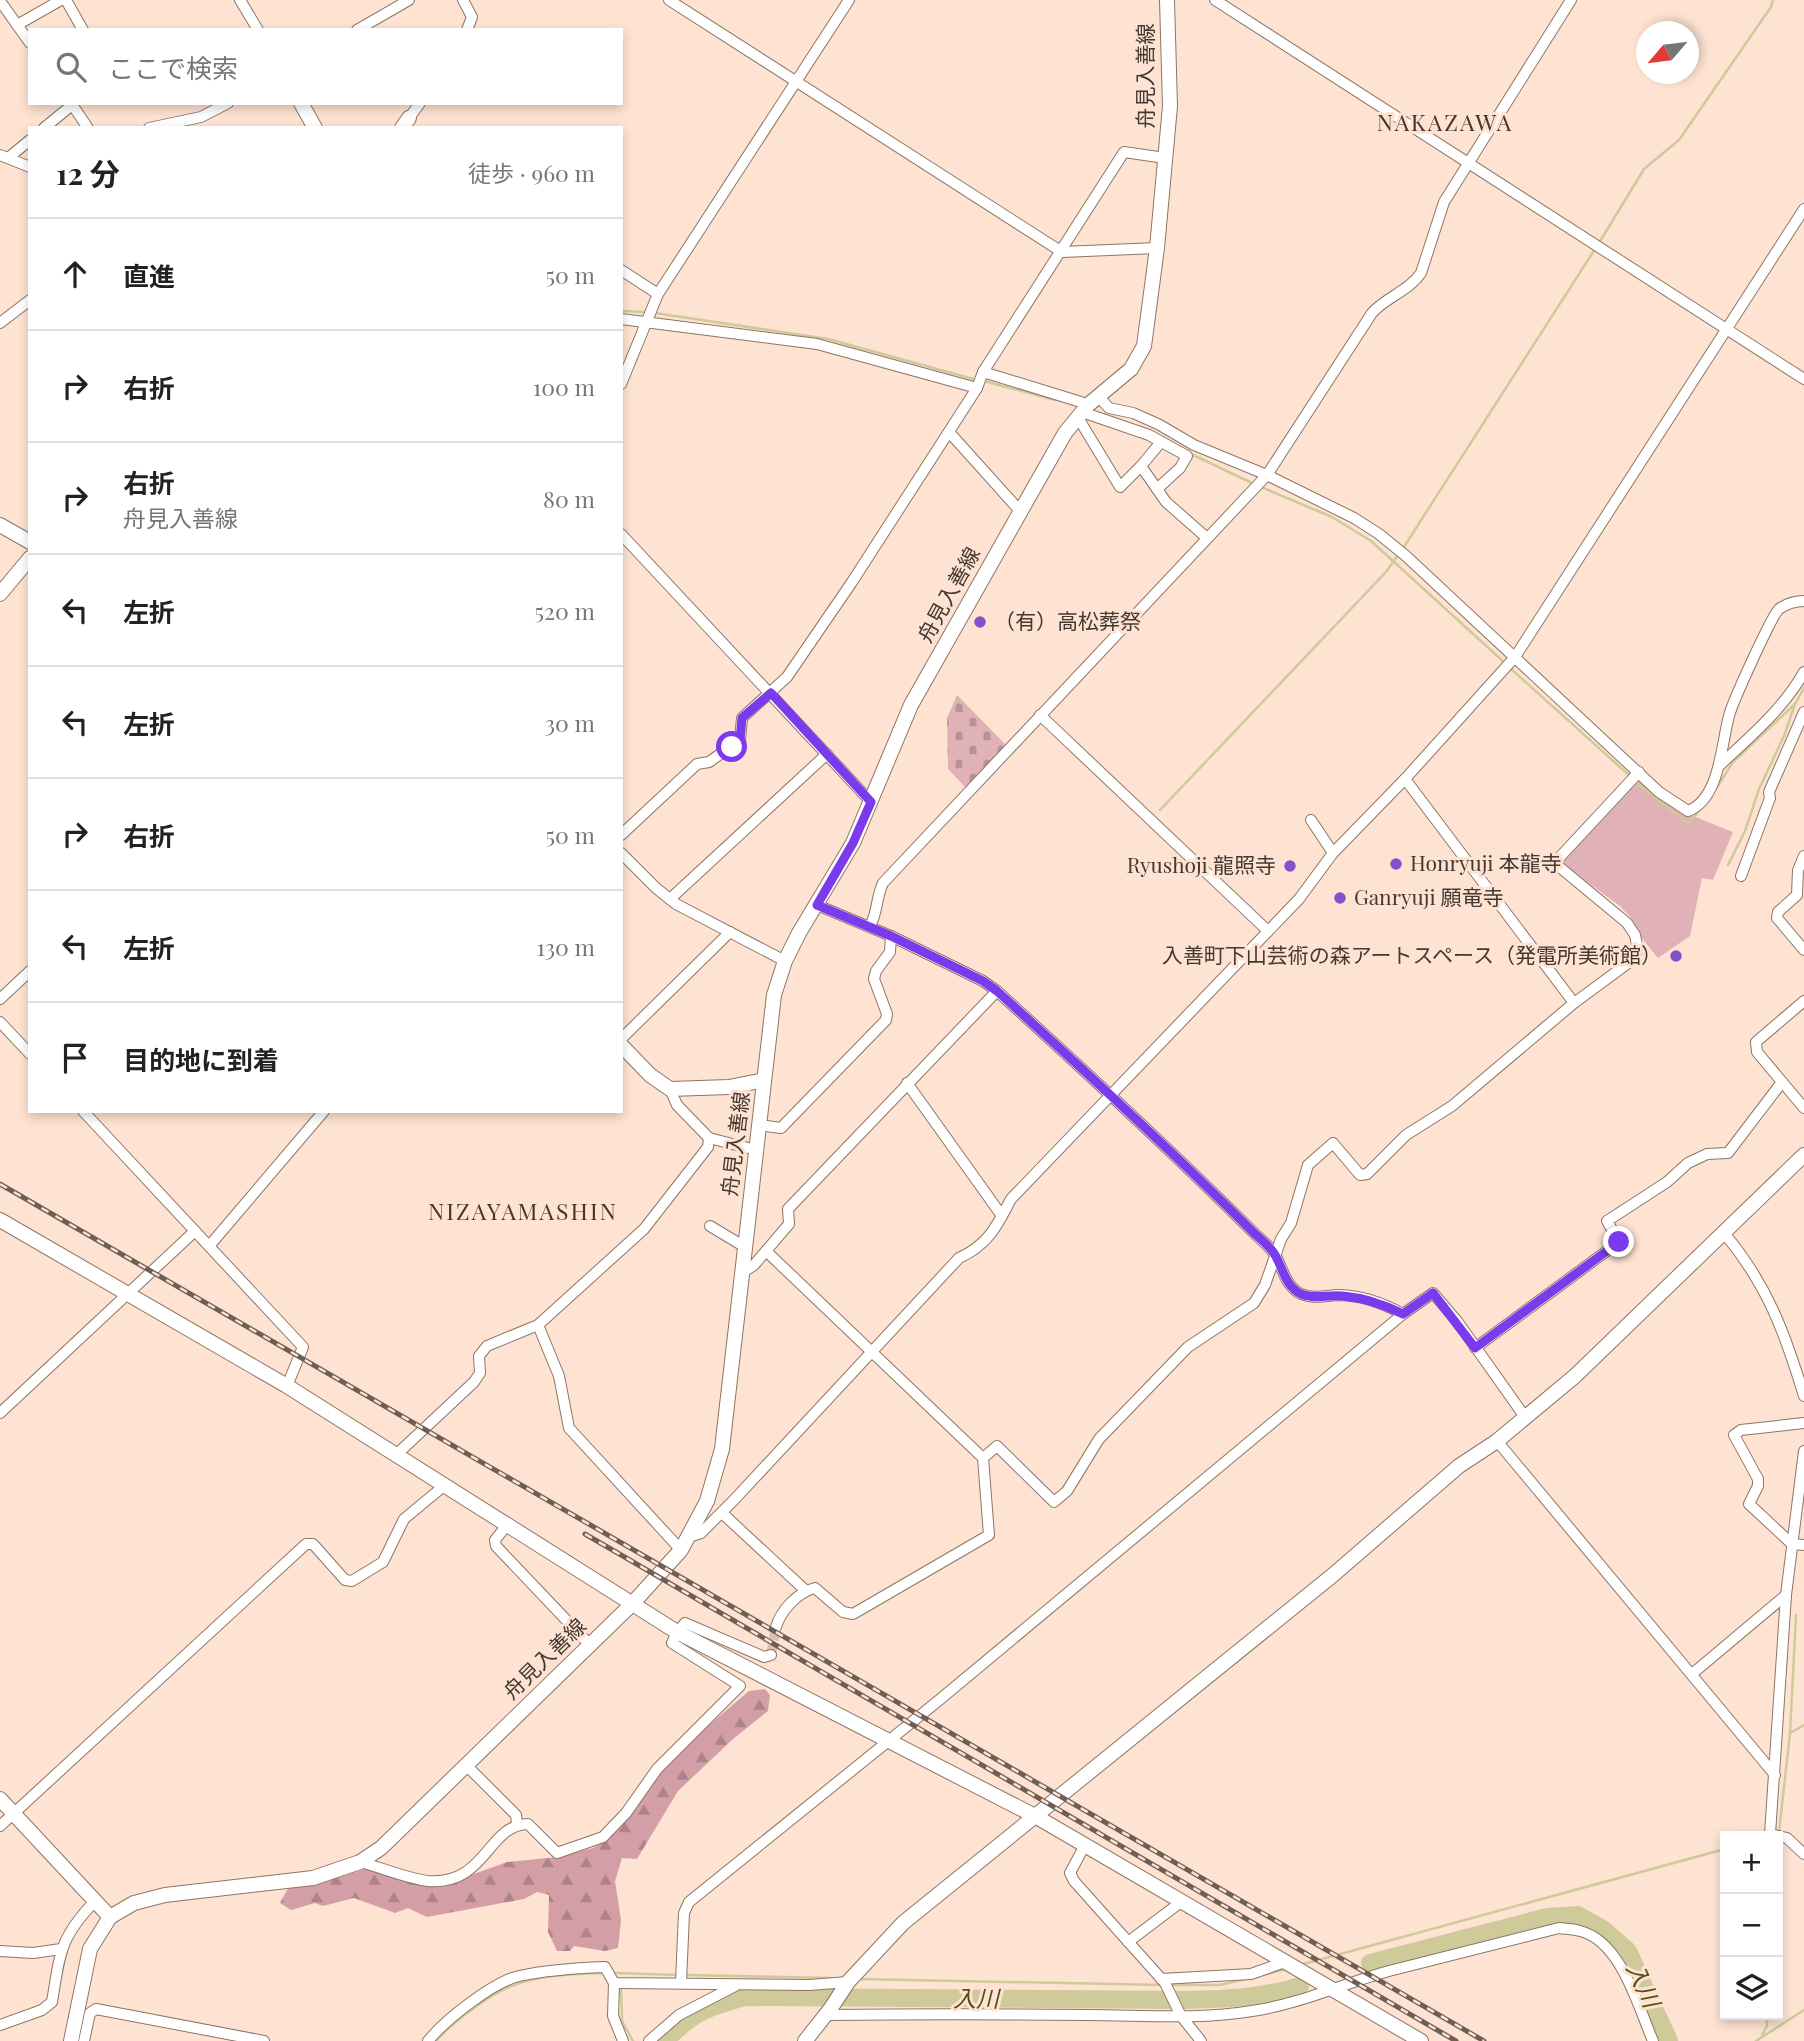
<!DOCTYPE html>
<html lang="ja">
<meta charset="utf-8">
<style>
:root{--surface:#fff;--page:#f2f2f2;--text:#222;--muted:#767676;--line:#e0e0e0}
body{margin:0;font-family:"Playfair Display","Noto Sans JP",serif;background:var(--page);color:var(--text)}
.controls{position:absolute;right:21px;bottom:21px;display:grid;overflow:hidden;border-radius:0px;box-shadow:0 4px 10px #0003}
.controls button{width:63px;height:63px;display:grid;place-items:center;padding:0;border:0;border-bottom:2px solid var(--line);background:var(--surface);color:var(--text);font:35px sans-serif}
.compass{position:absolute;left:1636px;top:21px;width:63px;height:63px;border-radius:50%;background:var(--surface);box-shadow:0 4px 10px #0003;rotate:242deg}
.stop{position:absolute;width:21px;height:21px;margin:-16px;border:5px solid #7c3aed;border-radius:50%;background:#fff}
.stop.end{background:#7c3aed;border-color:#fff;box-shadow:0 2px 7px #0008}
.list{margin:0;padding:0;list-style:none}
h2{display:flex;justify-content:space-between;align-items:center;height:91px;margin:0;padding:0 28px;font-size:30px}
h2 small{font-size:23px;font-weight:400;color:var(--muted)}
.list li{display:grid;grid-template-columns:46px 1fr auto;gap:21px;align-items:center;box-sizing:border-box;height:112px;padding:0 28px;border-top:2px solid var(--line)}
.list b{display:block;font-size:26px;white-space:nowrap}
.list p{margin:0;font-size:23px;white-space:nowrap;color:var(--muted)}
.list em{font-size:23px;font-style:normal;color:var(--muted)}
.icon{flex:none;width:38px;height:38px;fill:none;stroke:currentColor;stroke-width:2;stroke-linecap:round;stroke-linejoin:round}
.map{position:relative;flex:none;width:1804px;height:2041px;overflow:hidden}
.search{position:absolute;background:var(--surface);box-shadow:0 4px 10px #0003;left:28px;top:28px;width:595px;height:77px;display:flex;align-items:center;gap:18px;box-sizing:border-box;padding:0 24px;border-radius:0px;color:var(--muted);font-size:26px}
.panel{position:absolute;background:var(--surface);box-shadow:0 4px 10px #0003;left:28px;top:126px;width:595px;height:987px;border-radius:0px}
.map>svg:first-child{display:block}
.green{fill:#e0b2b8}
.forest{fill:url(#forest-firs)}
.cemetery{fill:url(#cemetery-stones)}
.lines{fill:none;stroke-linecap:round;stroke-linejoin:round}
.stream{stroke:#cfca9a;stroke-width:2.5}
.river{stroke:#cfca9a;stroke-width:18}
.street-tunnel{stroke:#d9c1b2;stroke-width:10;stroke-dasharray:10 5;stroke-linecap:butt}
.street-casing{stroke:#8c7565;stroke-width:12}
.secondary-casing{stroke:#8c7565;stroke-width:16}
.street{stroke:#fff;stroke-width:10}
.secondary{stroke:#fff;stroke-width:14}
.rail-casing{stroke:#6d5f56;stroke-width:5}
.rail{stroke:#fee3d2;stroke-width:2.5;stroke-dasharray:8;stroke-linecap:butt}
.route{stroke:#7c3aed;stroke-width:9}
.poi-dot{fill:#8152cb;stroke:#fee3d2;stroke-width:2.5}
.labels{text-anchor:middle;stroke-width:6;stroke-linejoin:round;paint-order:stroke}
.street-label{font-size:21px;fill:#433932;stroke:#fee3d2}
.poi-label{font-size:21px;fill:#433932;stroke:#fee3d2;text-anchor:start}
.neighbourhood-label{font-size:23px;letter-spacing:2px;fill:#4a3628;stroke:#fee3d2}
.water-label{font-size:23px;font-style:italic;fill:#554e16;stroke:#fee3d2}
</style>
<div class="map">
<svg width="1804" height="2041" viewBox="0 0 1804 2041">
<defs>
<pattern id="forest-firs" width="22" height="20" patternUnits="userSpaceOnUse" patternTransform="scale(1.75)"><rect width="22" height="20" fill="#d39ea6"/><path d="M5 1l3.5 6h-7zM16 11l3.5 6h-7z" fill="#ad8288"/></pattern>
<pattern id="cemetery-stones" width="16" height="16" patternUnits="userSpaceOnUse" patternTransform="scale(1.75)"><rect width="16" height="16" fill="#e0b2b8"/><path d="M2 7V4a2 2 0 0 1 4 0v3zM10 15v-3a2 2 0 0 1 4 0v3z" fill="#b79296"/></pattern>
</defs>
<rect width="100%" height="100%" fill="#fee3d2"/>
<!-- green -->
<polygon class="green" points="1639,779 1688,814 1733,832 1713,880 1702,878 1690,936 1658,958 1641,937 1632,919 1620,906 1562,864 1562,860"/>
<!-- forest -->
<polygon class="forest" points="765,1689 770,1695 768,1711 733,1739 678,1791 637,1859 622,1858 615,1881 621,1920 618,1948 605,1951 574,1946 570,1951 557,1951 548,1932 549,1895 537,1892 524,1899 427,1917 408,1908 395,1913 354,1898 323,1906 315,1903 291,1910 280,1903 287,1890 295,1886 326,1881 369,1868 452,1882 507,1862 557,1857 593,1848 607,1840 662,1771 688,1743 749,1691"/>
<!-- cemetery -->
<polygon class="cemetery" points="957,695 1006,745 966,788 948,769 947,718"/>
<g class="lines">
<!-- stream -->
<g class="stream">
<polyline points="1599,243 1644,169 1679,140 1771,7 1773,0"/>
<polyline points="621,311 645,312"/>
<polyline points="655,313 828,339 977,380"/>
<polyline points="984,381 1055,400"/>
<polyline points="1191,454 1254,484"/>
<polyline points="1261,487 1332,517 1371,541 1505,663"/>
<polyline points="1402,550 1595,249"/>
<polyline points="1510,668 1630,776"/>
<polyline points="1634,781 1689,824 1700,809"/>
<polyline points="1717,787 1733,762 1795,704 1804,688"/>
<polyline points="1160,810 1386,572 1398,555"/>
<polyline points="1728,865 1745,831 1759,789 1784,736 1794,707"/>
<polyline points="1790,1733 1796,1615"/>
<polyline points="1779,1832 1790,1733 1804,1725"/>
<polyline points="1778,1850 1778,1838"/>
<polyline points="1300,1965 1725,1849"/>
<polyline points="613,1973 680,1975"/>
<polyline points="686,1975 830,1978"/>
<polyline points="1263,1975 1286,1969"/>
<polyline points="858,1979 1163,1985"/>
<polyline points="1169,1985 1220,1985 1246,1979"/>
<polyline points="621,1987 622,2021 633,2041"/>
<polyline points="1762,2035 1767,2026 1767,2015"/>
<path d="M436,2041C457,2018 496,1989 526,1981C543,1976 585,1973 603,1973"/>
<polyline points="1756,2041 1804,2010"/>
</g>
<!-- river -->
<g class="river">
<polyline points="1370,1963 1547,1917 1578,1915 1603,1929 1628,1951 1669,2041"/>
<path d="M665,2041C693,2012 706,2008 744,1997L1184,2000C1223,1999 1263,1998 1300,1986"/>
</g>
<!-- street-tunnel -->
<polyline class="street-tunnel" points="771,1655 776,1627"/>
<defs>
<g id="street">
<polyline points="66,0 83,30"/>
<polyline points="240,0 258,30"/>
<polyline points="463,0 472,17 467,30"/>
<polyline points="669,0 1062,252 1157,248"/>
<polyline points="1215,0 1804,379"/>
<polyline points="0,1 30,43"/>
<polyline points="17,25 61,0"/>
<polyline points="357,30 409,0"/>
<polyline points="71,103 88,128"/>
<polyline points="409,118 420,103"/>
<polyline points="44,128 72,105"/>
<polyline points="149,128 201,117 228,103"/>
<polyline points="0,155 30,167"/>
<polyline points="8,158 30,140"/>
<polyline points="621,270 658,294"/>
<polyline points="621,319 817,344 977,388"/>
<polyline points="0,323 30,300"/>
<polyline points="983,372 1124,152 1165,158"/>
<polyline points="621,384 658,294 849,0"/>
<path d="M1098,396L1109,408L1133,413L1158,424L1194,445L1267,475L1354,518L1379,534L1406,556L1659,792L1688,811C1720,799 1721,745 1729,716C1732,703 1772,615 1779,609C1786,604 1796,601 1804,601"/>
<polyline points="1082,412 1149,435 1187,456 1180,468 1157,489"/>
<polyline points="1077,416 1120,487 1141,466 1166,502 1207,538"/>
<polyline points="949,432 1020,511"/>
<polyline points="1141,466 1161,442"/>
<polyline points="621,534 871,802"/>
<polyline points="1040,715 1268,931"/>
<path d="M1720,765C1751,736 1784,708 1804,672"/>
<polyline points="1405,779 1574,1003"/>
<polyline points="1311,820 1333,853"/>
<polyline points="621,835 697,764 709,762 740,740 742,718 787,677 852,582 977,388 983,372 1081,402 1088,405"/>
<polyline points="621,853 656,888 676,904 785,961"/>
<polyline points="1804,856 1798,870 1797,895 1778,912 1777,918 1804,950"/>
<polyline points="1741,876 1770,798 1769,792 1804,712"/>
<polyline points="670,899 827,754"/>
<path d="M817,905L891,936L983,981L997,991C1084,1070 1170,1149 1253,1232C1260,1239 1270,1246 1275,1255C1283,1268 1285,1286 1301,1294C1313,1299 1325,1296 1337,1295C1361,1295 1383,1303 1403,1314"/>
<path d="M870,926C878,912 876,897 883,883L1267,475L1372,313C1386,297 1409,291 1421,273L1444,202L1571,0"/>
<polyline points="0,999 30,971"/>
<polyline points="1804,1001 1756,1042 1757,1052 1804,1108"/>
<polyline points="0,1022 30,1054"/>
<polyline points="621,1039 730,932"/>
<polyline points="907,1083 1002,1216"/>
<polyline points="83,1111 303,1347 287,1386"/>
<polyline points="759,1125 781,1128 886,1020 887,1014 874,979 876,971 890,952 891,936"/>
<polyline points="709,1138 756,1150"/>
<polyline points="710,1226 745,1247"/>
<path d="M1724,1233C1767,1284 1785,1333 1804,1396"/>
<polyline points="210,1245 324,1111"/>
<polyline points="766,1251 983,1458"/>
<polyline points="742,1273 754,1265 789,1224 788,1209 997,991"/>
<polyline points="538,1325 559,1376 569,1428 681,1550"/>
<polyline points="1475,1348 1619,1242 1607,1221 1667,1182 1688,1163 1707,1154 1728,1153 1782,1082"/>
<polyline points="0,1413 195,1231"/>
<polyline points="1804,1423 1741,1430 1734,1435 1758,1479 1758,1486 1749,1504 1792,1544 1804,1545"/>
<polyline points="1497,1441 1775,1775"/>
<polyline points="1804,1451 1786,1595 1770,1834 1787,1838 1804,1854"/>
<polyline points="397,1454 474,1382 480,1373 479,1356 487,1346 538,1325 644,1229 708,1147 709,1138 677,1105 670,1089"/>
<polyline points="722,1513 805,1590"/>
<polyline points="507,1525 495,1540 496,1546 590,1645"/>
<path d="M689,1537L701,1533L733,1501L959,1258C988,1245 997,1226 1011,1199L1299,899L1333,853L1405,779L1515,657L1804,209"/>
<path d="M776,1627C781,1610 798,1592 815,1588L843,1612L853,1614L989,1535L983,1458L997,1446L1054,1502L1067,1491L1099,1439L1188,1347L1254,1303L1265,1285L1281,1239L1291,1223L1308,1165L1333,1143L1360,1175L1367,1174L1406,1135L1452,1106L1574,1003L1627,964L1638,950L1635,935L1627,923L1557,865L1558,859L1639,772"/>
<polyline points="1692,1674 1786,1595"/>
<polyline points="466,1765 516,1815 517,1824"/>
<polyline points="0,1826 306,1544 313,1544 345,1580 352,1581 383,1562 404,1519 445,1485"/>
<polyline points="1085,1845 1070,1873 1074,1881 1165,1983 1181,2016 1201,2041"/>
<path d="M360,1862C380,1867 408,1879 428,1881C487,1885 487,1825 528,1824L557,1853L603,1837L626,1813L657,1769L740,1686L672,1643L677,1632L685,1623L764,1657L771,1655"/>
<polyline points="1128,1942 1181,1902"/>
<polyline points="0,1951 33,1953 61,1949"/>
<polyline points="1161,1979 1251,1974 1285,1962"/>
<polyline points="681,1982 684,1913 689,1902 938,1701 1403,1314 1433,1293 1457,1321 1525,1417"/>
<polyline points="614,1983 613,2016 623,2041"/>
<path d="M826,2015C913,2014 1000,2014 1087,2015C1141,2015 1198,2020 1252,2011C1300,2004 1342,1984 1389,1971L1559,1928C1566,1929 1574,1929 1580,1931C1621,1941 1638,2006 1653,2041"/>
<path d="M0,2025L42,2010L52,2002C60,1954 59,1939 94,1902"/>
<polyline points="84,2041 90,2013 96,2009 264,2041"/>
<path d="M428,2041C445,2020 493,1982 519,1976C547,1970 577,1968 605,1967L614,1983L809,1985L848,1982"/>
<polyline points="649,2041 679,2015 735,1986"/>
</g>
<g id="secondary">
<polyline points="301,103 315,128"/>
<polyline points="402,128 409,118"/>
<polyline points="0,525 30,542"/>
<polyline points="0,594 30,558"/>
<polyline points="621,1045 650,1075 670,1089 729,1087 764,1080"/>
<polyline points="0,1220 287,1386 677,1632 1035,1816 1421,2041"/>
<polyline points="0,1799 110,1917"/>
<polyline points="71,2041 90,1949 110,1917 134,1903 165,1895 313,1878 360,1862 381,1848 632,1604 681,1550 707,1501 722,1449 774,995 785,961 799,933 853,843 911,705 1065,433 1088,405 1131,369 1144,346 1157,248 1170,106 1167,0"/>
<polyline points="805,2041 831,2008 848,1982 903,1923 1333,1575 1459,1466 1497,1441 1575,1376 1804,1155"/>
</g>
</defs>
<!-- street casing -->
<use href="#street" class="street-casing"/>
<!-- secondary casing -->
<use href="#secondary" class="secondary-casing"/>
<!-- street -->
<use href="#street" class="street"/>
<!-- secondary -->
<use href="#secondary" class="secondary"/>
<defs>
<g id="rail">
<polyline points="0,1184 1484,2041"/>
<polyline points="585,1534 1456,2041"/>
</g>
</defs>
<!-- rail casing -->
<use href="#rail" class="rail-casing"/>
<!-- rail -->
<use href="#rail" class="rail"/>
</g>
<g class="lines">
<!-- route -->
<path class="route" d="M732,747L740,740L742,718L771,693L871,802L853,843L817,905L891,936L983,981L997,991C1084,1070 1170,1149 1253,1232C1260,1239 1270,1246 1275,1255C1283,1268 1285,1286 1301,1294C1315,1300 1328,1294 1343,1296C1365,1298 1383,1304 1403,1314L1433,1293L1475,1348L1619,1242"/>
</g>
<!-- markers -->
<g class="poi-dot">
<circle cx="980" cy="622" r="7"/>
<circle cx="1396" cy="864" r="7"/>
<circle cx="1290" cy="866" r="7"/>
<circle cx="1340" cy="898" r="7"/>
<circle cx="1676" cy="956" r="7"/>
</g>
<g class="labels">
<!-- street labels -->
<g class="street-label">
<text transform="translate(1146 76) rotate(-90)" y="7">舟見入善線</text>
<text transform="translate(949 595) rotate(-61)" y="7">舟見入善線</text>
<text transform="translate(736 1144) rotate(-83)" y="7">舟見入善線</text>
<text transform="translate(545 1659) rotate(-44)" y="7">舟見入善線</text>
</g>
<!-- poi labels -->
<g class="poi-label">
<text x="994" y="629">（有）高松葬祭</text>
<text x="1410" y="871">Honryuji 本龍寺</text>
<text x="1276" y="873" text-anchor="end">Ryushoji 龍照寺</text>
<text x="1354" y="905">Ganryuji 願竜寺</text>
<text x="1662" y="963" text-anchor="end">入善町下山芸術の森アートスペース（発電所美術館）</text>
</g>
<!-- neighbourhood labels -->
<g class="neighbourhood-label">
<text x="1445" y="131">NAKAZAWA</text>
<text x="523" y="1220">NIZAYAMASHIN</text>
</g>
<!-- water labels -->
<g class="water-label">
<text transform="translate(1643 1985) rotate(65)" y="8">入川</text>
<text x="976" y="2007">入川</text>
</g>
</g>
</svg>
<div class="controls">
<button>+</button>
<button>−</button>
<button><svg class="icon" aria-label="layers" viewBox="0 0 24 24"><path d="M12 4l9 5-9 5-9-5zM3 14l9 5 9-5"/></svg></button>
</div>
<svg class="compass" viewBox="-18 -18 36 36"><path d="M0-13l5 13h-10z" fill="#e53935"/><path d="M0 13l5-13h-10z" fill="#767676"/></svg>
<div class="stop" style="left:732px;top:747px"></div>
<div class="stop end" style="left:1619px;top:1242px"></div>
<div class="search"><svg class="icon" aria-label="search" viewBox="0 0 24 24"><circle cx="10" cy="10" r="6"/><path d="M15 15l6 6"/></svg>ここで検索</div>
<section class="panel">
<h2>12 分<small>徒歩 · 960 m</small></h2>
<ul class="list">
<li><svg class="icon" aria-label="ahead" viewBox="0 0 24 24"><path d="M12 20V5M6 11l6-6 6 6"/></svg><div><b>直進</b></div><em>50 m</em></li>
<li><svg class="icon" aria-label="right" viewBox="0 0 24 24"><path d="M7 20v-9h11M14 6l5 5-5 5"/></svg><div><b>右折</b></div><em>100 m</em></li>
<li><svg class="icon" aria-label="right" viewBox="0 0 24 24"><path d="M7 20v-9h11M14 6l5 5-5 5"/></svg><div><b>右折</b><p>舟見入善線</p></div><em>80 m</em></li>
<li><svg class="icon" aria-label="left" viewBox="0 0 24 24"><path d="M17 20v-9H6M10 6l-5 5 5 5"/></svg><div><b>左折</b></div><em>520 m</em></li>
<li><svg class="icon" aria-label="left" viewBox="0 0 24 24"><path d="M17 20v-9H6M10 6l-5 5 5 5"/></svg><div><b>左折</b></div><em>30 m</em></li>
<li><svg class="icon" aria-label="right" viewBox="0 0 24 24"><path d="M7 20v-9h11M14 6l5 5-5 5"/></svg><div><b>右折</b></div><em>50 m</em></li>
<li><svg class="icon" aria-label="left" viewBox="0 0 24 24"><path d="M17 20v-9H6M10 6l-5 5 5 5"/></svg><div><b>左折</b></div><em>130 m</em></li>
<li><svg class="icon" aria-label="arrive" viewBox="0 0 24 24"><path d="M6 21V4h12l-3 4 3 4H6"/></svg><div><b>目的地に到着</b></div></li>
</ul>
</section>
</div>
